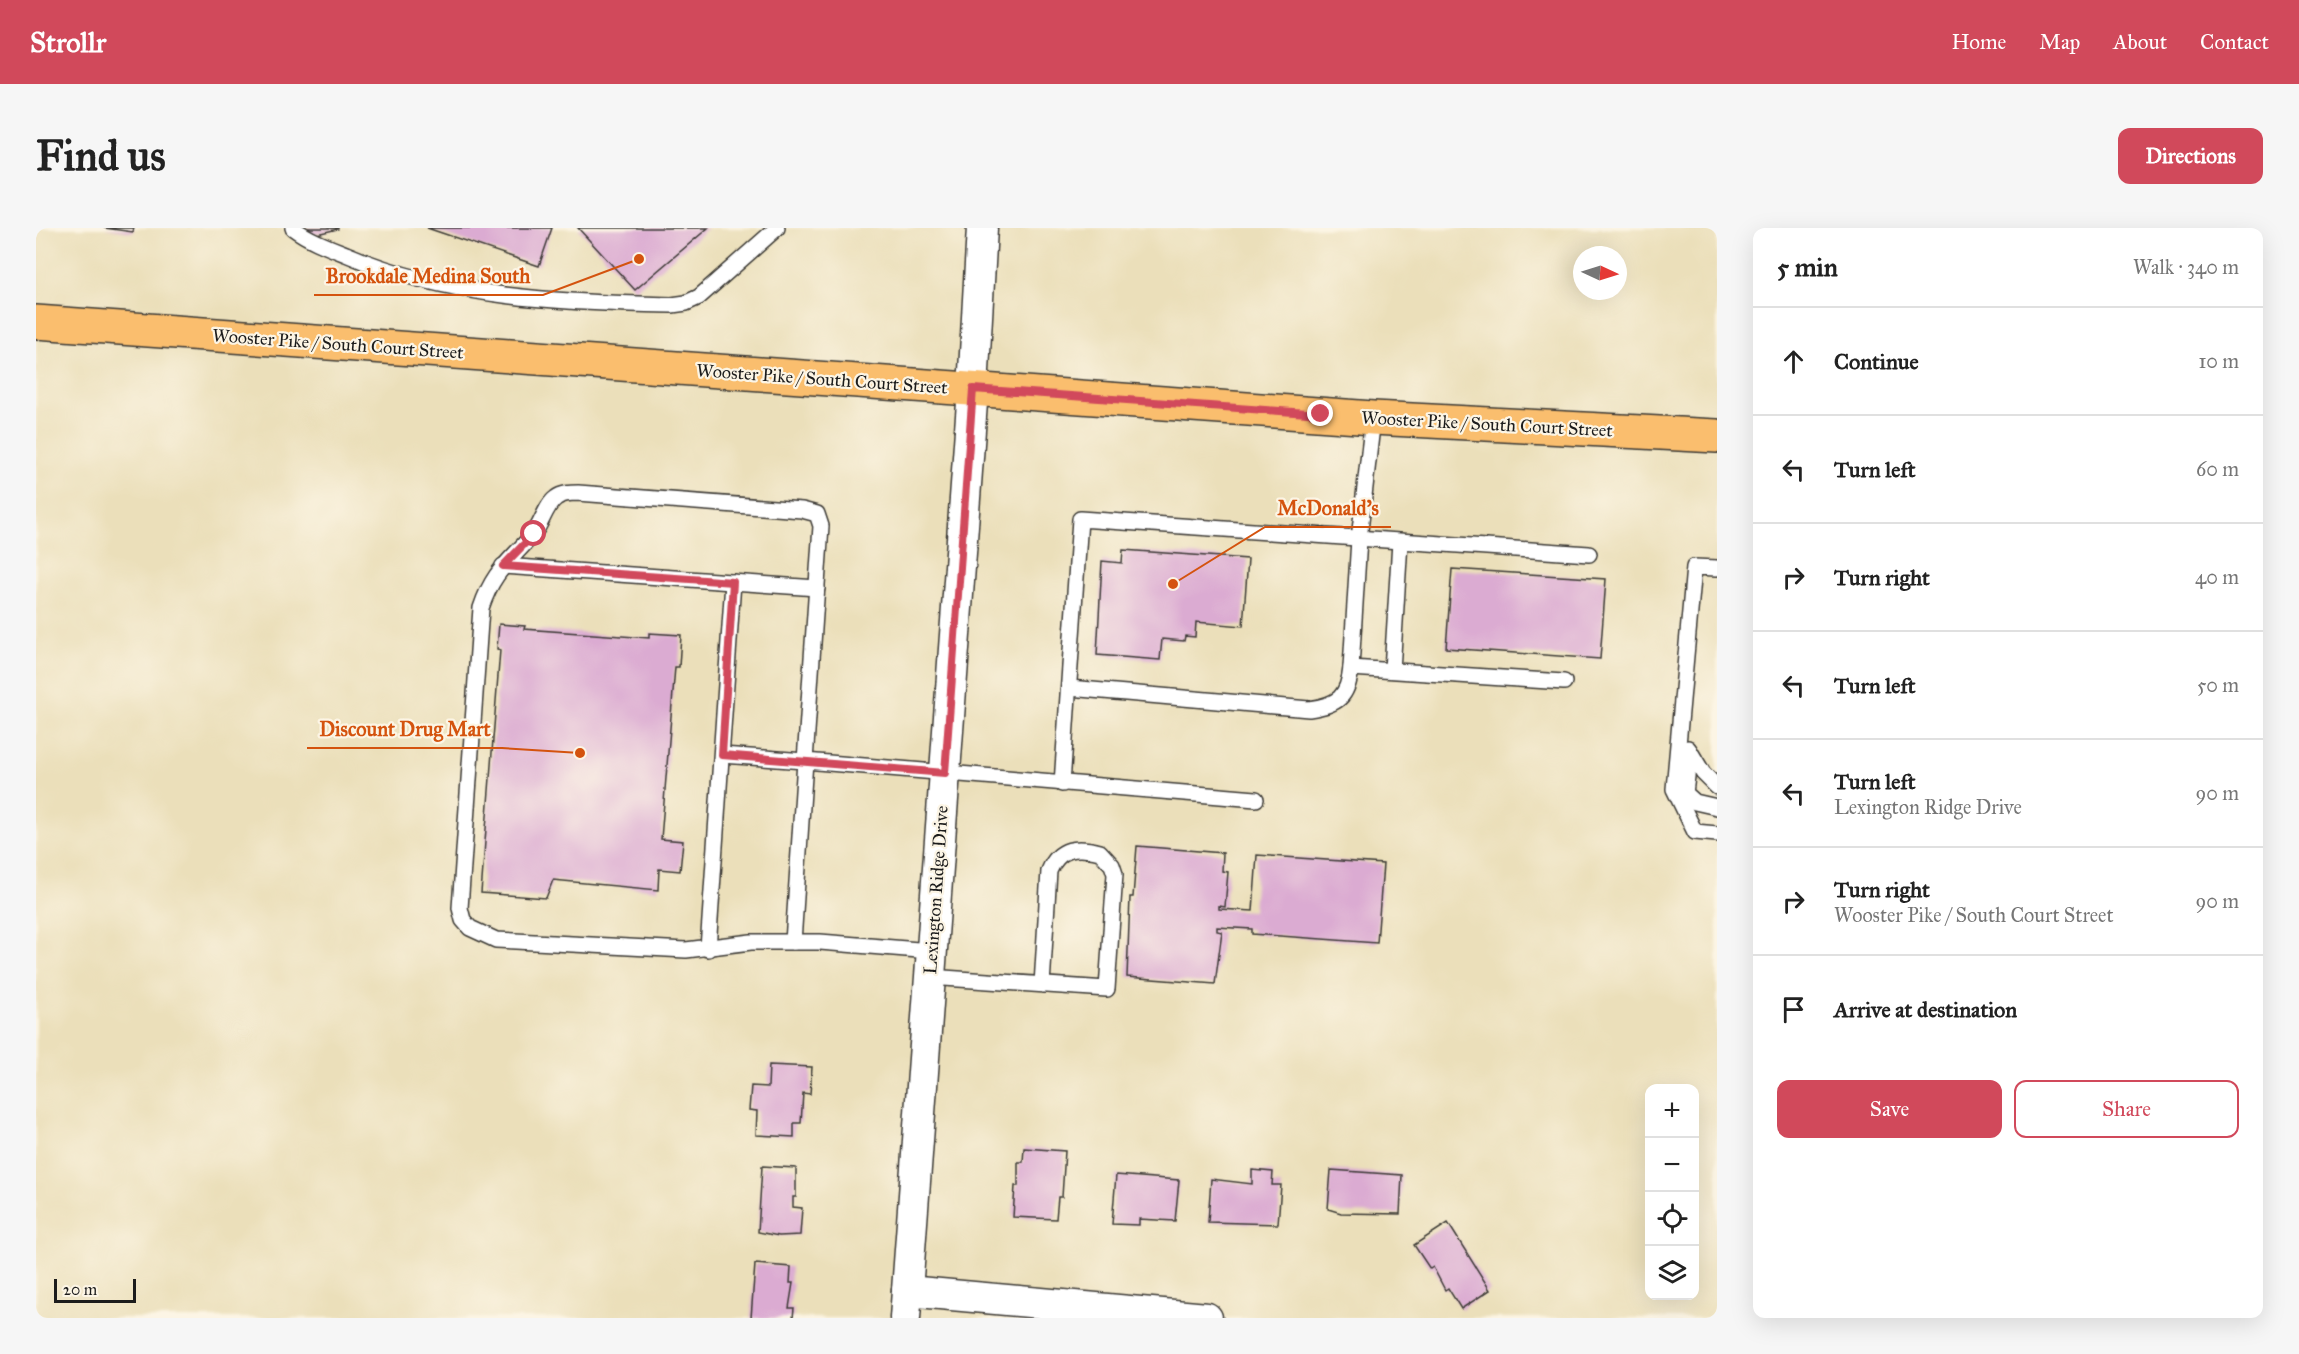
<!DOCTYPE html>
<meta charset="utf-8">
<style>
:root{--surface:#fff;--page:#f6f6f6;--text:#222;--muted:#767676;--line:#e0e0e0;--accent:#d1495b}
body{margin:0;font-family:"IM FELL Great Primer",serif;background:var(--page);color:var(--text)}
.controls{position:absolute;right:18px;bottom:18px;display:grid;overflow:hidden;border-radius:12px;box-shadow:0 6px 24px #0002}
.controls button{width:54px;height:54px;display:grid;place-items:center;padding:0;border:0;border-bottom:2px solid var(--line);background:var(--surface);color:var(--text);font:30px sans-serif}
.compass{position:absolute;left:1537px;top:18px;width:54px;height:54px;border-radius:50%;background:var(--surface);box-shadow:0 6px 24px #0002;rotate:94deg}
.scale{position:absolute;left:18px;bottom:15px;width:82px;box-sizing:border-box;padding-left:6px;border:3px solid #1c1c1c;border-top:0;font-size:16px;line-height:21px;white-space:nowrap;color:#1c1c1c;-webkit-text-stroke:4px #fcf5e5;paint-order:stroke}
.stop{position:absolute;width:18px;height:18px;margin:-14px;border:4px solid #d1495b;border-radius:50%;background:#fff}
.stop.end{background:#d1495b;border-color:#fff;box-shadow:0 2px 6px #0008}
.list{margin:0;padding:0;list-style:none}
h2{display:flex;justify-content:space-between;align-items:center;height:78px;margin:0;padding:0 24px;font-size:26px}
h2 small{font-size:20px;font-weight:400;color:var(--muted)}
.list li{display:grid;grid-template-columns:39px 1fr auto;gap:18px;align-items:center;box-sizing:border-box;height:108px;padding:0 24px;border-top:2px solid var(--line)}
.list b{display:block;font-size:22px;white-space:nowrap}
.list p{margin:0;font-size:20px;white-space:nowrap;color:var(--muted)}
.list em{font-size:20px;font-style:normal;color:var(--muted)}
.actions{display:flex;gap:12px;padding:18px 24px}
.actions a{flex:1;padding:14px 0;border:2px solid var(--accent);border-radius:12px;text-align:center;font-size:21px;color:var(--accent)}
.actions .main{background:var(--accent);color:#fff}
.icon{flex:none;width:33px;height:33px;fill:none;stroke:currentColor;stroke-width:2;stroke-linecap:round;stroke-linejoin:round}
.map{position:relative;flex:none;width:1681px;height:1090px;overflow:hidden;border-radius:12px}
header{display:flex;align-items:center;gap:36px;box-sizing:border-box;height:84px;padding:0 30px;background:var(--accent);color:#fff}
header strong{font-size:28px}
nav{display:flex;gap:33px;margin-inline-start:auto;font-size:21px}
.intro{display:flex;align-items:center;justify-content:space-between;box-sizing:border-box;height:144px;padding:0 36px}
h1{margin:0;font-size:42px}
.button{padding:15px 27px;border-radius:12px;background:var(--accent);color:#fff;font-size:21px;font-weight:700}
main{display:flex;gap:36px;padding:0 36px}
aside{flex:1;background:var(--surface);border-radius:12px;box-shadow:0 6px 24px #0002}
.map>svg:first-child{display:block}
.building{fill:#dbabd2}
.lines{fill:none;stroke-linecap:round;stroke-linejoin:round}
.service-casing{stroke:#3b3934;stroke-width:18}
.minor-casing{stroke:#3b3934;stroke-width:33}
.primary-casing{stroke:#3b3934;stroke-width:36}
.service{stroke:#fff;stroke-width:15}
.minor{stroke:#fff;stroke-width:30}
.primary{stroke:#fabe6e;stroke-width:33}
.route{stroke:#d1495b;stroke-width:8}
.labels{text-anchor:middle;stroke-width:4.5;stroke-linejoin:round;paint-order:stroke}
.street-label{font-size:18px;fill:#1c1c1c;stroke:#fcf5e5}
.leader{fill:none;stroke:#d4530e;stroke-width:2}
.callout-dot{fill:#d4530e;stroke:#fcf5e5;stroke-width:2}
.callout-label{font-size:20px;text-anchor:middle;font-weight:bold;fill:#d4530e;stroke:#fcf5e5;stroke-width:4.5;stroke-linejoin:round;paint-order:stroke}
</style>
<header>
<strong>Strollr</strong>
<nav><a>Home</a><a>Map</a><a>About</a><a>Contact</a></nav>
</header>
<div class="intro"><h1>Find us</h1><a class="button">Directions</a></div>
<main>
<div class="map">
<svg width="1681" height="1090" viewBox="0 0 1681 1090">
<rect width="100%" height="100%" fill="#fcf5e5"/>
<filter id="ink" filterUnits="userSpaceOnUse"><feTurbulence type="fractalNoise" baseFrequency=".0167" numOctaves="2"/><feDisplacementMap in="SourceGraphic" scale="12" xChannelSelector="R" yChannelSelector="G"/><feConvolveMatrix kernelMatrix="1 2 1 2 8 2 1 2 1" color-interpolation-filters="sRGB"/></filter>
<filter id="wash" filterUnits="userSpaceOnUse"><feTurbulence type="fractalNoise" baseFrequency=".008" numOctaves="4" result="noise"/><feDisplacementMap in="SourceGraphic" scale="24" xChannelSelector="R" yChannelSelector="G"/><feGaussianBlur stdDeviation="1.35" result="paint"/><feColorMatrix in="noise" values="0 0 0 0 0 0 0 0 0 0 0 0 0 0 0 0 0 1.4 0 .05"/><feComposite in="paint" operator="in"/></filter>
<g filter="url(#wash)">
<rect width="100%" height="100%" fill="#ebdfba"/>
<g id="blocks">
<!-- building -->
<g class="building">
<polygon points="68,0 98,0 97,4"/>
<polygon points="271,0 302,0 302,1 272,8"/>
<polygon points="391,0 516,0 503,38"/>
<polygon points="542,0 672,0 599,62"/>
<polygon points="1087,322 1212,331 1207,398 1160,394 1159,409 1149,408 1148,413 1126,411 1124,432 1061,427 1066,333 1086,335"/>
<polygon points="1416,341 1570,351 1564,431 1410,420"/>
<polygon points="463,396 489,398 488,401 613,410 613,405 645,407 643,439 639,439 625,611 647,613 644,643 623,641 622,662 517,652 510,670 445,665 464,422 461,421"/>
<polygon points="1101,618 1187,625 1186,643 1192,644 1189,679 1183,678 1183,681 1217,683 1221,627 1347,636 1341,715 1216,706 1216,701 1181,699 1181,703 1186,704 1179,756 1091,749 1094,669 1097,669"/>
<polygon points="733,837 776,839 774,866 767,865 765,895 758,895 758,909 720,907 721,883 713,882 715,858 732,859"/>
<polygon points="988,920 1029,923 1026,969 1022,969 1020,991 977,989 979,958 982,958 982,934 987,934"/>
<polygon points="726,938 760,940 760,969 757,969 757,979 766,980 764,1007 743,1008 722,1004"/>
<polygon points="1216,942 1237,944 1236,957 1245,957 1242,996 1172,994 1175,951 1216,956"/>
<polygon points="1295,942 1366,947 1364,986 1305,985 1292,981"/>
<polygon points="1080,947 1143,952 1139,993 1103,991 1103,997 1076,996"/>
<polygon points="1412,995 1454,1062 1425,1081 1412,1060 1409,1062 1397,1039 1394,1041 1378,1017"/>
<polygon points="719,1036 755,1039 754,1055 757,1055 753,1080 758,1080 757,1090 715,1090"/>
</g>
</g>
</g>
<g filter="url(#ink)">
<use href="#blocks" fill-opacity="0" stroke="#3b3934" stroke-width="1.5"/>
<g class="lines">
<defs>
<g id="service">
<path d="M257,0C273,12 292,19 310,26C411,70 527,75 636,77L650,75L663,69L741,0"/>
<polyline points="467,338 781,360"/>
<polyline points="1681,340 1658,339 1638,561 1659,604 1681,606"/>
<polyline points="1315,440 1528,454"/>
<polyline points="1356,442 1364,314"/>
<path d="M1033,460L1273,481C1302,477 1312,469 1315,440L1323,311L1337,190"/>
<polyline points="1652,520 1667,545 1681,559"/>
<polyline points="1654,523 1649,565 1659,574 1681,579"/>
<polyline points="686,527 769,533 757,714"/>
<polyline points="1026,556 1044,291 1553,326"/>
<polyline points="672,721 697,354"/>
<path d="M895,723L784,714H715L650,722L460,712L434,700L427,692L424,680L445,380C458,341 474,334 498,305C506,295 510,277 520,270C526,265 535,265 542,265L766,282L781,286L785,298L769,533L1220,571"/>
<path d="M893,749L1071,761L1079,646L1076,637L1064,624C1041,618 1023,619 1013,643L1006,757"/>
</g>
<g id="minor">
<polyline points="871,1063 1171,1090"/>
<polyline points="869,1090 937,161 946,0"/>
</g>
<polyline id="primary" points="0,94 1337,190 1681,208"/>
</defs>
<!-- service casing -->
<use href="#service" class="service-casing"/>
<!-- minor casing -->
<use href="#minor" class="minor-casing"/>
<!-- primary casing -->
<use href="#primary" class="primary-casing"/>
<!-- service -->
<use href="#service" class="service"/>
<!-- minor -->
<use href="#minor" class="minor"/>
<!-- primary -->
<use href="#primary" class="primary"/>
</g>
</g>
<g class="lines" filter="url(#ink)">
<!-- route -->
<polyline class="route" points="498,306 467,338 697,354 686,527 909,545 937,161 1285,186"/>
</g>
<g class="labels">
<!-- street labels -->
<g class="street-label">
<text transform="translate(302 116) rotate(4)" y="6">Wooster Pike / South Court Street</text>
<text transform="translate(786 151) rotate(4)" y="6">Wooster Pike / South Court Street</text>
<text transform="translate(1451 196) rotate(3)" y="6">Wooster Pike / South Court Street</text>
<text transform="translate(900 662) rotate(-86)" y="6">Lexington Ridge Drive</text>
</g>
</g>
<!-- callouts -->
<path class="leader" d="M603 31L507 67H278M1137 356L1229 299H1355M544 525L466 520H271"/>
<g class="callout-dot">
<circle cx="603" cy="31" r="6"/>
<circle cx="1137" cy="356" r="6"/>
<circle cx="544" cy="525" r="6"/>
</g>
<g class="callout-label">
<text x="392" y="55">Brookdale Medina South</text>
<text x="1292" y="287">McDonald's</text>
<text x="369" y="508">Discount Drug Mart</text>
</g>
</svg>
<div class="controls">
<button>+</button>
<button>−</button>
<button><svg class="icon" aria-label="locate" viewBox="0 0 24 24"><circle cx="12" cy="12" r="6"/><path d="M12 2v4M12 18v4M2 12h4M18 12h4"/></svg></button>
<button><svg class="icon" aria-label="layers" viewBox="0 0 24 24"><path d="M12 4l9 5-9 5-9-5zM3 14l9 5 9-5"/></svg></button>
</div>
<svg class="compass" viewBox="-18 -18 36 36"><path d="M0-13l5 13h-10z" fill="#e53935"/><path d="M0 13l5-13h-10z" fill="#767676"/></svg>
<div class="scale">20 m</div>
<div class="stop" style="left:498px;top:306px"></div>
<div class="stop end" style="left:1285px;top:186px"></div>
</div>
<aside>
<h2>5 min<small>Walk · 340 m</small></h2>
<ul class="list">
<li><svg class="icon" aria-label="ahead" viewBox="0 0 24 24"><path d="M12 20V5M6 11l6-6 6 6"/></svg><div><b>Continue</b></div><em>10 m</em></li>
<li><svg class="icon" aria-label="left" viewBox="0 0 24 24"><path d="M17 20v-9H6M10 6l-5 5 5 5"/></svg><div><b>Turn left</b></div><em>60 m</em></li>
<li><svg class="icon" aria-label="right" viewBox="0 0 24 24"><path d="M7 20v-9h11M14 6l5 5-5 5"/></svg><div><b>Turn right</b></div><em>40 m</em></li>
<li><svg class="icon" aria-label="left" viewBox="0 0 24 24"><path d="M17 20v-9H6M10 6l-5 5 5 5"/></svg><div><b>Turn left</b></div><em>50 m</em></li>
<li><svg class="icon" aria-label="left" viewBox="0 0 24 24"><path d="M17 20v-9H6M10 6l-5 5 5 5"/></svg><div><b>Turn left</b><p>Lexington Ridge Drive</p></div><em>90 m</em></li>
<li><svg class="icon" aria-label="right" viewBox="0 0 24 24"><path d="M7 20v-9h11M14 6l5 5-5 5"/></svg><div><b>Turn right</b><p>Wooster Pike / South Court Street</p></div><em>90 m</em></li>
<li><svg class="icon" aria-label="arrive" viewBox="0 0 24 24"><path d="M6 21V4h12l-3 4 3 4H6"/></svg><div><b>Arrive at destination</b></div></li>
</ul>
<div class="actions"><a class="main">Save</a><a>Share</a></div>
</aside>
</main>
